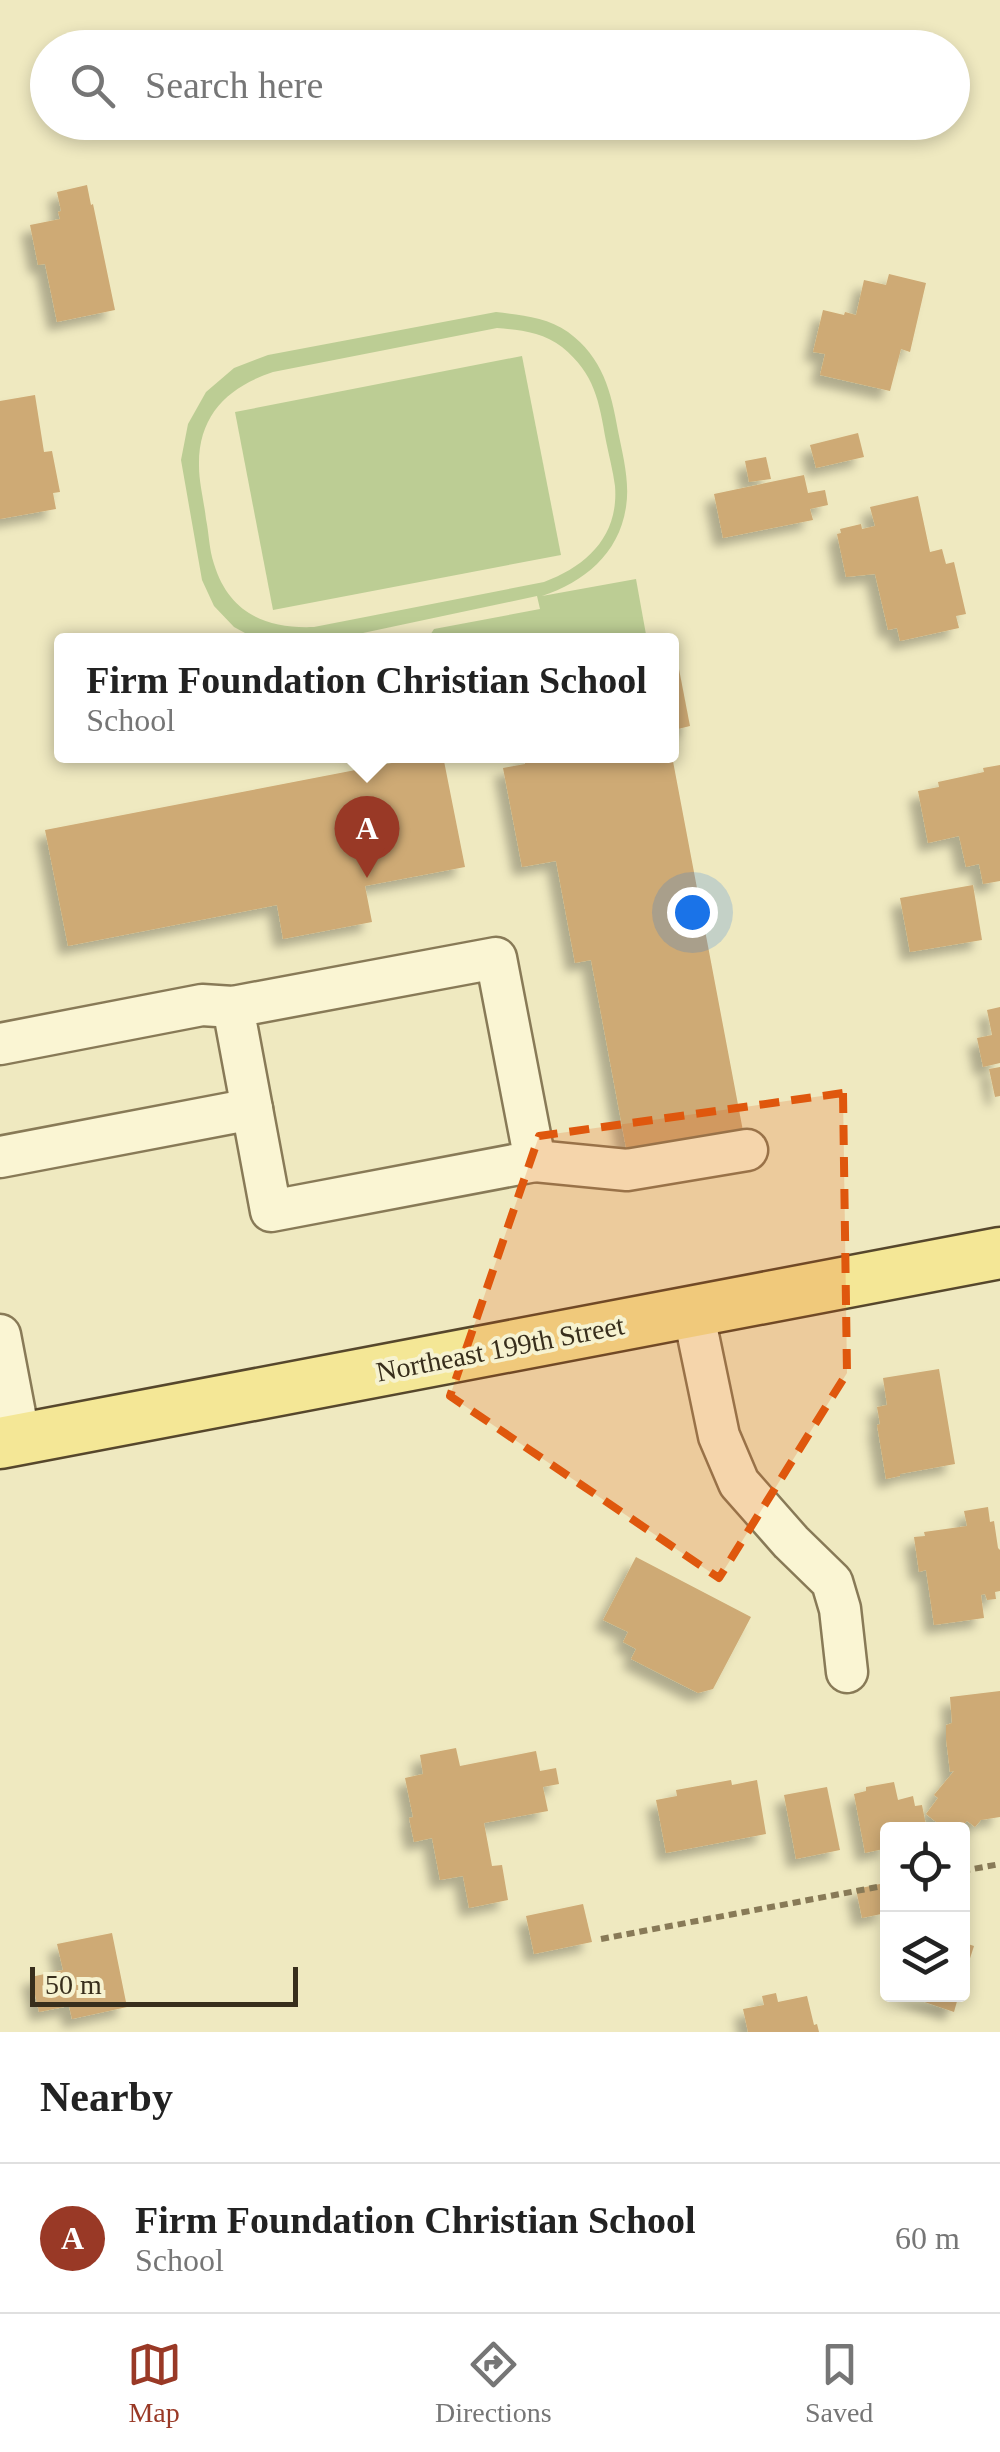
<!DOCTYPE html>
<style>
:root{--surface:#fff;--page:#f6f6f6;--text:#222;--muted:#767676;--line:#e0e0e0;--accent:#993926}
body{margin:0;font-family:"Times New Roman",serif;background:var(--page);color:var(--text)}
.controls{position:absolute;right:30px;bottom:30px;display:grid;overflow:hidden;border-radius:10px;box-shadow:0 5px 15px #0003}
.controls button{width:90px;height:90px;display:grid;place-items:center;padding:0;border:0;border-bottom:2px solid var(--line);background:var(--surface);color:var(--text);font:50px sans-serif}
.scale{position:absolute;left:30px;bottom:25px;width:268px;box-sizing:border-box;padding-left:10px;border:5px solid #382e1c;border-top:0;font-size:28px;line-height:35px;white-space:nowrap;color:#382e1c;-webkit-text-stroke:8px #f6f2d0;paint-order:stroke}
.you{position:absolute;left:692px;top:912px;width:35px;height:35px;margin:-25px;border:8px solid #fff;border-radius:50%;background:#1a73e8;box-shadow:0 0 0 15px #1a73e833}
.badge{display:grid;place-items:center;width:65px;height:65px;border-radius:50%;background:var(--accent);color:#fff;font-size:32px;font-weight:700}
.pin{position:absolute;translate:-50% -82px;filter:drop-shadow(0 2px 5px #0008)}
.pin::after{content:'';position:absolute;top:52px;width:35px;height:30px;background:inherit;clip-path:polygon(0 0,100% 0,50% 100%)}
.popup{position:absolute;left:54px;top:633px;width:625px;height:130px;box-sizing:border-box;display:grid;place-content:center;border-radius:10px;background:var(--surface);filter:drop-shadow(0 2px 8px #0005);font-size:32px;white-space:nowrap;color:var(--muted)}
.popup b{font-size:38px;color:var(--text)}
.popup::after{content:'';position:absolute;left:50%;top:100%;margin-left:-20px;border:20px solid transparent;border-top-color:var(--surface)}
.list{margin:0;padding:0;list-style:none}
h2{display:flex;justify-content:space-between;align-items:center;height:130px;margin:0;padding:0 40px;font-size:42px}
h2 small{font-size:32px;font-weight:400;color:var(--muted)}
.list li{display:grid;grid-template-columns:65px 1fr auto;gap:30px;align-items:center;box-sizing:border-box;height:150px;padding:0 40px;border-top:2px solid var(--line)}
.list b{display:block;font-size:38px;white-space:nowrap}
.list p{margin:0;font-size:32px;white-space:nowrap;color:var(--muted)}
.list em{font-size:32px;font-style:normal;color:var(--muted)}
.icon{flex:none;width:55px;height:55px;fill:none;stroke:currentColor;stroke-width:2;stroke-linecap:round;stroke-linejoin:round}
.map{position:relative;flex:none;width:1000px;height:2032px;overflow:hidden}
.search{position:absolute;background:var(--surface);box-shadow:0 5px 15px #0003;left:30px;right:30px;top:30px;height:110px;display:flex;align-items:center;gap:25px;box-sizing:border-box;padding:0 35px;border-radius:55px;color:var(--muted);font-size:38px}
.sheet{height:280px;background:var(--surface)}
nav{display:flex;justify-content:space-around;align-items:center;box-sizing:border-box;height:140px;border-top:2px solid var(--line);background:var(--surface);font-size:28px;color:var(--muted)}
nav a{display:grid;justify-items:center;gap:5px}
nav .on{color:var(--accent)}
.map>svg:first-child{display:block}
.green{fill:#bccd94;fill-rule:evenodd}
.building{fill:#ceaa74;filter:url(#shadow)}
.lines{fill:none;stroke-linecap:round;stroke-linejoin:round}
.minor-casing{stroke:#887a57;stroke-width:45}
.major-casing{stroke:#56472c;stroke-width:55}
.path{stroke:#887a57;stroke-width:6;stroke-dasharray:8 5;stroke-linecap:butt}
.minor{stroke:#faf5d3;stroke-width:40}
.major{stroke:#f4e796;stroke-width:50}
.marked{fill:#df570d;fill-opacity:0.2;stroke:#df570d;stroke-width:8;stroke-dasharray:20 12;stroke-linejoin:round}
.labels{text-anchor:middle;stroke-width:8;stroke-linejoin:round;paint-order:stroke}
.street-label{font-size:28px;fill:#382e1c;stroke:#f6f2d0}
</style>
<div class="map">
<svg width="1000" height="2032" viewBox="0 0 1000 2032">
<defs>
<filter id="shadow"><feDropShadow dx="-9" dy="9" stdDeviation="5" flood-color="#0004"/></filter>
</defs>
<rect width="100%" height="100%" fill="#efe9c0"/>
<!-- green -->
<g class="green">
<path d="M496,312C521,315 547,317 568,332C603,358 611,391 618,431C623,456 630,482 626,507C619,554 584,582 542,596L636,579L647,640H427L434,629L540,609L537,596L330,640H258L234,627L214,606L202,580L181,460L188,424L206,392L234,368L268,355ZM497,328C519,330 543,332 562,347C595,374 599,401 606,441C609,456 613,471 615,486C619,536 587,566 544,582L314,627C266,629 229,613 214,564C209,550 209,533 206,519C204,501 199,483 199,466C198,415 228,387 273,372Z"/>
<polygon points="522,356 561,555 273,610 235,412"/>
</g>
<!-- building -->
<g class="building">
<polygon points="87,185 91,205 93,204 115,310 57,322 45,264 38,265 30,225 60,219 58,212 61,211 57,192"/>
<polygon points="889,274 926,283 910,352 901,349 890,391 820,375 825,354 813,352 823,310 844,315 845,312 856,315 864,280 886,285"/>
<polygon points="35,395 44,452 52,451 60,492 53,493 56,509 0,519 0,401"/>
<polygon points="858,433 864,457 816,468 810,445"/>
<polygon points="766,457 771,479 749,482 745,461"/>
<polygon points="804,475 808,493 825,490 828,505 810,509 813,520 723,538 714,494"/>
<polygon points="918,496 930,552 942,549 946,564 954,562 966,614 956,616 959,628 900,641 897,628 888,630 875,574 846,577 837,534 841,533 840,529 861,524 862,529 875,526 870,507"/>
<polygon points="678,664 690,726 678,729 672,699 672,666"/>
<polygon points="428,756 443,756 465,867 365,886 372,922 283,939 277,905 68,946 45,830"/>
<polygon points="524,756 672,756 743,1131 627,1153 591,960 575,963 556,861 522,867 503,768 525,764"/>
<polygon points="1000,765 1000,881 983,884 979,864 966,867 959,836 928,843 918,791 939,787 938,782 984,772 983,768"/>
<polygon points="973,885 982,940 910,952 900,898"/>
<polygon points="1000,1007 1000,1063 983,1067 977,1038 992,1035 987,1010"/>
<polygon points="1000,1067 1000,1096 995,1097 989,1069"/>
<polygon points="939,1369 955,1464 900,1474 900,1476 886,1479 877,1425 880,1424 877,1407 887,1405 883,1378"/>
<polygon points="988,1507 990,1522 994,1521 998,1548 1000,1550 1000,1591 995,1592 996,1599 987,1600 985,1594 981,1595 984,1618 934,1625 926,1570 919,1572 914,1537 925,1536 924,1532 967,1526 964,1511"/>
<polygon points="636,1557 751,1617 713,1689 698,1693 631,1659 636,1649 623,1642 628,1632 603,1620"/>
<polygon points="1000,1691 1000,1817 981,1820 975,1827 967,1821 958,1830 946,1830 926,1814 938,1798 934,1795 954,1771 950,1772 946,1739 946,1725 952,1723 950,1697"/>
<polygon points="456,1748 460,1766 536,1751 540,1771 556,1768 559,1784 543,1787 548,1811 484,1823 492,1866 502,1865 508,1900 469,1908 463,1876 440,1880 432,1838 414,1842 409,1818 413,1817 405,1778 423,1774 420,1755"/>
<polygon points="731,1780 732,1785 757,1780 766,1834 666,1853 656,1800 677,1796 676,1790"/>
<polygon points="894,1782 898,1800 913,1796 915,1806 922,1805 927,1830 888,1830 888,1848 865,1853 854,1794 866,1791 866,1787"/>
<polygon points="827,1787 840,1850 796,1859 784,1795"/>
<polygon points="880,1884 886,1913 862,1918 856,1889"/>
<polygon points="583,1904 592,1942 534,1954 526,1916"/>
<polygon points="112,1933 127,2007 72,2019 69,2006 39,2012 31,1977 63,1970 57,1944"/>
<polygon points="962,1942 974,1946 963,1980 962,1980"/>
<polygon points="776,1993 778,2002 807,1996 814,2025 817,2024 819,2032 748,2032 743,2009 764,2005 762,1996"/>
<polygon points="901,1994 959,1994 954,2012"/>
</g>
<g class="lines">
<defs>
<g id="minor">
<polyline points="0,1044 202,1005 233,1007 496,958 535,1161 271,1211 233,1007"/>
<polyline points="0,1157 252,1109"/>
<polyline points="535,1161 627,1170 747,1150"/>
<polyline points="693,1311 719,1436 739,1483 791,1542 832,1582 840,1609 847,1672"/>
<polyline points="0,1335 20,1440"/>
</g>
<polyline id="major" points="0,1443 1000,1253"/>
</defs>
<!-- minor casing -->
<use href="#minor" class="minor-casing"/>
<!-- major casing -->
<use href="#major" class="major-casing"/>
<!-- path -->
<g class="path">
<polyline points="962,1871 1000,1864"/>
<polyline points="601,1939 888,1885"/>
</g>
<!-- minor -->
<use href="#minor" class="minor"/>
<!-- major -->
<use href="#major" class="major"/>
</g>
<!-- marked area -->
<path class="marked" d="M843,1093L847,1373L719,1578L450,1396L539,1136Z"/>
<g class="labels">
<!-- street labels -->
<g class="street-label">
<text transform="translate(500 1348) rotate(-11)" y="10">Northeast 199th Street</text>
</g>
</g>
</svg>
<div class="controls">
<button><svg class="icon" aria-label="locate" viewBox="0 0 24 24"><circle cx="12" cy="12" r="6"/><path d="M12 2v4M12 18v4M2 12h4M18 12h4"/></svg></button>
<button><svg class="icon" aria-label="layers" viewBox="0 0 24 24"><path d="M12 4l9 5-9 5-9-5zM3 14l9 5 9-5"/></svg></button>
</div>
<div class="scale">50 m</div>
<div class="you"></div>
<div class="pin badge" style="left:367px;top:878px">A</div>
<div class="popup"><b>Firm Foundation Christian School</b>School</div>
<div class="search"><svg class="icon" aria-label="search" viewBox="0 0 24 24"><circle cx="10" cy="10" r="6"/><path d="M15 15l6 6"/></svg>Search here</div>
</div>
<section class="sheet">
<h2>Nearby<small></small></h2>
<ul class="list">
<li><span class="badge">A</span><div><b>Firm Foundation Christian School</b><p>School</p></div><em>60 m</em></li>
</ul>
</section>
<nav>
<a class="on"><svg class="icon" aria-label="map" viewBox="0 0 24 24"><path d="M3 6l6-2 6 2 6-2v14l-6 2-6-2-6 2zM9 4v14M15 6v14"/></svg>Map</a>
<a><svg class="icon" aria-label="directions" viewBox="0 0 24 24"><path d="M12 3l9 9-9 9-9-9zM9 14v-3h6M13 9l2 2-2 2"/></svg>Directions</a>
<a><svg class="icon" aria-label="saved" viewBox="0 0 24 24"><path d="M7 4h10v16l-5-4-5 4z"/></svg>Saved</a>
</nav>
